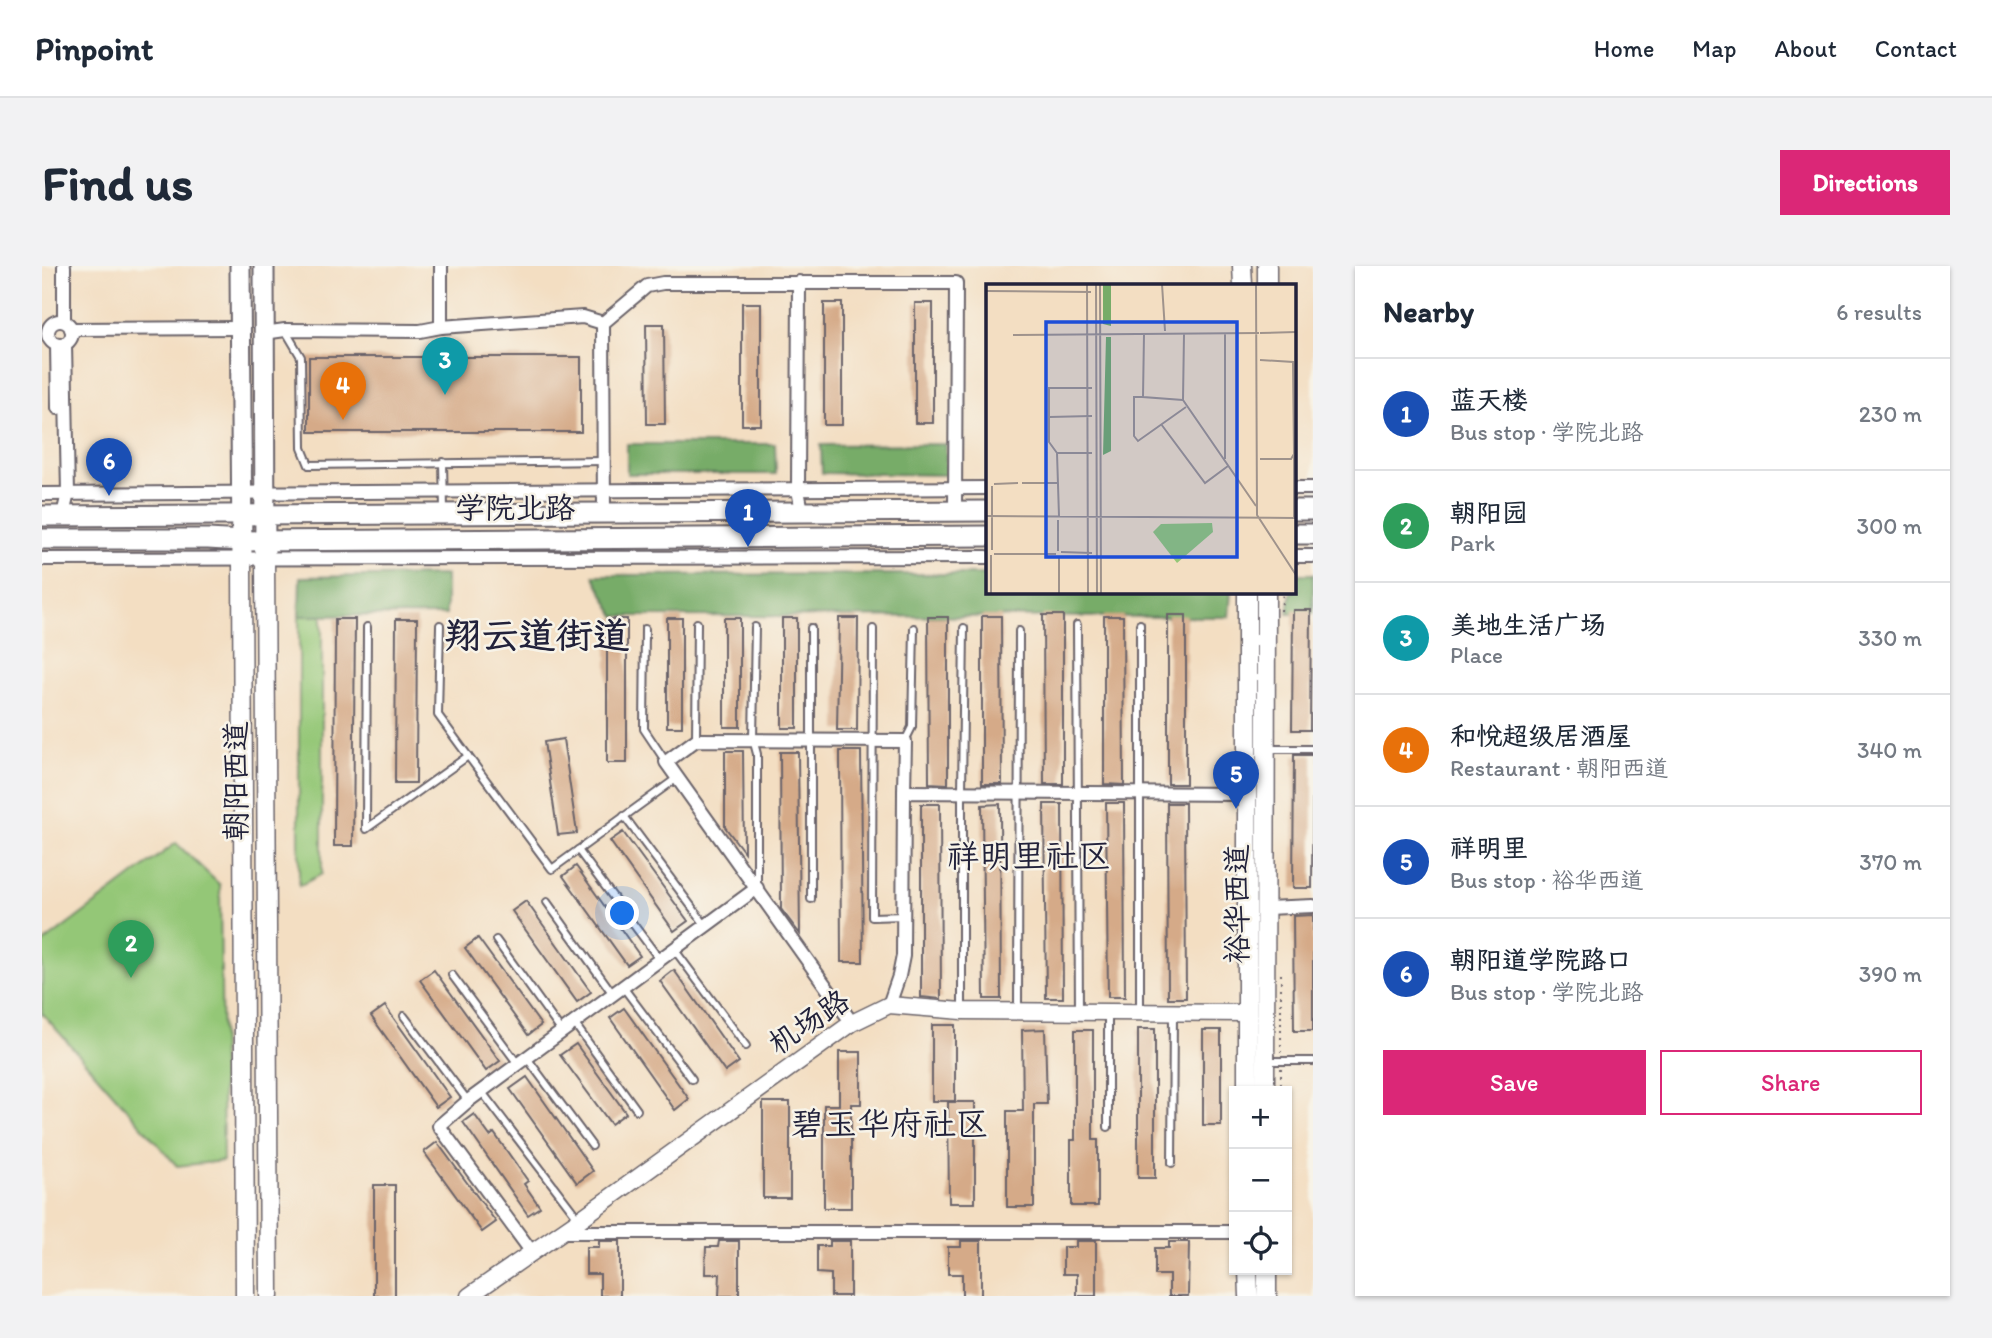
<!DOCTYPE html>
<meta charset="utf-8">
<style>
:root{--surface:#fff;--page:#f2f2f3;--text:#1f2937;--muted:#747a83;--line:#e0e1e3;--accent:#db2777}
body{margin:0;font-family:Itim,"LXGW WenKai TC",sans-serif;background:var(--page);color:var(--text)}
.controls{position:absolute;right:21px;bottom:21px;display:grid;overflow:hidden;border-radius:0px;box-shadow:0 2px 5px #0004}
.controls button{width:63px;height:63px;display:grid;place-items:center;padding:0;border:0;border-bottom:2px solid var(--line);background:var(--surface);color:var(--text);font:35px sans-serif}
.you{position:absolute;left:581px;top:648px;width:24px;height:24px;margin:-18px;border:5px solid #fff;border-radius:50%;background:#1a73e8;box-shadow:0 0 0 10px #1a73e833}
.badge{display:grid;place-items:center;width:46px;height:46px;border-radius:50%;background:var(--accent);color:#fff;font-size:23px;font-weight:700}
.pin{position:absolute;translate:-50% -58px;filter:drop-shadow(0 2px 4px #0008)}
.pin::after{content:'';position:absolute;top:37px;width:24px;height:21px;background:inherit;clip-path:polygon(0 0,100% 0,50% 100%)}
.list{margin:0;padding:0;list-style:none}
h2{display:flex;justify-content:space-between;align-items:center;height:91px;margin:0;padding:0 28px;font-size:30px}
h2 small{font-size:23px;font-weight:400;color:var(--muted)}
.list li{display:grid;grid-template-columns:46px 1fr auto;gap:21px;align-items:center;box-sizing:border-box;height:112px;padding:0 28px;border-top:2px solid var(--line)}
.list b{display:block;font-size:26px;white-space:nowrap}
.list p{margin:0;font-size:23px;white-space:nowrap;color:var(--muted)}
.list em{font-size:23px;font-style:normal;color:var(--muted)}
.actions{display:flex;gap:14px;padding:21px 28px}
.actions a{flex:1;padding:16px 0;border:2px solid var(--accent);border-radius:0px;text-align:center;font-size:24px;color:var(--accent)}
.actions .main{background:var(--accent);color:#fff}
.icon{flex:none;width:38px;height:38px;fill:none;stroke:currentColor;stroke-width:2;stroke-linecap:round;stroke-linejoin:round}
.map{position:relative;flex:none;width:1271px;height:1030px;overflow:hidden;border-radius:0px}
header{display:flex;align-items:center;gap:42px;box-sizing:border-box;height:98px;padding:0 35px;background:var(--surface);border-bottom:2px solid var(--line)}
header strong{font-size:33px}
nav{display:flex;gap:38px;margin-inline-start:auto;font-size:24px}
.intro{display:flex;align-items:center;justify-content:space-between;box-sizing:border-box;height:168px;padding:0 42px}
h1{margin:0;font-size:49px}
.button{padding:18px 32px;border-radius:0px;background:var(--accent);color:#fff;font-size:24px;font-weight:700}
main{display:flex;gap:42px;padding:0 42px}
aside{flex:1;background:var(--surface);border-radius:0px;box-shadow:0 2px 5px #0004}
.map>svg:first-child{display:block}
.green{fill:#94c777;stroke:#5b7459;stroke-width:2}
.forest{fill:#77ac68;stroke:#4c6752;stroke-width:2}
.building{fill:#d5aa88}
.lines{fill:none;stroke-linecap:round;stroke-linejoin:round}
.service-casing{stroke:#6b646a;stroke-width:10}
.minor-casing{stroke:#6b646a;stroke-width:16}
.tertiary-casing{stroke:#6b646a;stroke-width:19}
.secondary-casing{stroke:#6b646a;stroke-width:21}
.primary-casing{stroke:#6b646a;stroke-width:23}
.path{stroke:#6b646a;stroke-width:2;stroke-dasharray:2 5;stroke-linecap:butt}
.service{stroke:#fff;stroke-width:6}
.minor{stroke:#fff;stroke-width:12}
.tertiary{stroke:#fff;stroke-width:16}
.secondary{stroke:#fff;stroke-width:18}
.primary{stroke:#fff;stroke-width:19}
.labels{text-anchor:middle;stroke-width:5;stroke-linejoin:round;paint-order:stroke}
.street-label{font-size:30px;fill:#22223b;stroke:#f7f3e8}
.quarter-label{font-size:33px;fill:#22223b;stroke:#f7f3e8}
.district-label{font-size:37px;font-weight:bold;fill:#22223b;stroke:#f7f3e8}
.inset-road{fill:none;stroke:#9f938c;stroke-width:2}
.view{fill:#1d4ed8;fill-opacity:0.15;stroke:#1d4ed8;stroke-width:3.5}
.inset-edge{fill:none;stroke:#22223b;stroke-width:3.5}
</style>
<header>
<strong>Pinpoint</strong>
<nav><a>Home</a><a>Map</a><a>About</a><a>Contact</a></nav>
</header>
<div class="intro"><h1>Find us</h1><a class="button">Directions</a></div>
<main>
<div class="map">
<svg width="1271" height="1030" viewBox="0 0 1271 1030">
<rect width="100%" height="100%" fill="#f7f3e8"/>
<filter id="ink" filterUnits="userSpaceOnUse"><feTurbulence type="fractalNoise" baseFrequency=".0143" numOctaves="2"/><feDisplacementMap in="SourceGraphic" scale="14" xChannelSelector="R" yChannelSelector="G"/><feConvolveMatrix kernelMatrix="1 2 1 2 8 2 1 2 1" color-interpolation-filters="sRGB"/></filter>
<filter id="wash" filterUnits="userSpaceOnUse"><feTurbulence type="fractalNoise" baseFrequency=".00686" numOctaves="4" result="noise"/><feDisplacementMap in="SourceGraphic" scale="28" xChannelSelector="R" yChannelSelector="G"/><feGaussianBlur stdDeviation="1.57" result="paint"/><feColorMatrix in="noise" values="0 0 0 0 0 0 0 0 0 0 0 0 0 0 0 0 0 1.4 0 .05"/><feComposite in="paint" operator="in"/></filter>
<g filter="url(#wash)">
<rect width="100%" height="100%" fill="#f3dec2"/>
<!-- green -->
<g class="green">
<polygon points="257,350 280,350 280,608 257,620"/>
<polygon points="134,577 178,619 181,895 135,900 0,747 0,678"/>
</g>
<!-- forest -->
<g class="forest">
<polygon points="585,178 733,178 734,208 585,208"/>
<polygon points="904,178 904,209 780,207 779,179"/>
<polygon points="945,308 945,326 1189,326 1187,351 573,350 551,309"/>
<polygon points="1257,308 1271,308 1271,348 1246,348 1249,326 1252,326 1252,313"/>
<polygon points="404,309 404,349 257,350 258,311"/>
</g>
<g id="blocks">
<!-- building -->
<g class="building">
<rect x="700" y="37" width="19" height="122"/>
<rect x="782" y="37" width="18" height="122"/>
<rect x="873" y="37" width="18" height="120"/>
<polygon points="604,58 622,58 623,158 605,158"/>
<rect x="267" y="91" width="272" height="75"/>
<polygon points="1251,344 1269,344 1268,464 1250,464"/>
<polygon points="1001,349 1021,349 1021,518 1002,518"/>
<rect x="1126" y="349" width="18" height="169"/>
<polygon points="940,350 959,350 960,518 940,518"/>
<polygon points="1062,350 1081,350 1082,519 1062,518"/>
<polygon points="886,351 906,351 906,518 887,517"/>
<rect x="625" y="352" width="15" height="109"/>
<rect x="682" y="352" width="16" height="109"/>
<rect x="740" y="352" width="15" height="110"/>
<polygon points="797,352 816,352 815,464 795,464"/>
<polygon points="293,353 313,353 311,580 292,580"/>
<polygon points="354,353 375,353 374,517 353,517"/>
<rect x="565" y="353" width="20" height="144"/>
<polygon points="521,473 535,567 516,569 502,476"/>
<polygon points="683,485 701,485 702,586 683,561"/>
<polygon points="798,485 819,485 821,696 799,696"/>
<polygon points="738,486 756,486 758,668 739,643"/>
<polygon points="1252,489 1271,489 1270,622 1251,622"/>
<polygon points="1064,537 1082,537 1083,731 1066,731"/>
<polygon points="1125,537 1143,537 1144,732 1126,732"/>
<polygon points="879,538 898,538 899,733 879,731"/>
<polygon points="958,538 959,733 942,733 940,539"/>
<polygon points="1002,538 1020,538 1021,732 1004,732"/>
<polygon points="581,566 646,655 632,665 568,575"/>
<polygon points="534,600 598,690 585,699 521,610"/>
<polygon points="484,635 549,726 535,736 470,645"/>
<polygon points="1271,649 1271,765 1252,765 1251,650"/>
<polygon points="436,672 499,759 486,769 423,682"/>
<polygon points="392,704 458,795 444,805 378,714"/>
<polygon points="632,704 697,796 683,806 618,715"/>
<polygon points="343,740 408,831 394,841 329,750"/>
<polygon points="582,742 647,833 633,844 568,752"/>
<rect x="890" y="759" width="23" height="76"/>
<polygon points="1003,763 1005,838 992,838 992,941 965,941 965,845 981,845 980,764"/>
<rect x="1096" y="763" width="17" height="149"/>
<polygon points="1033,764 1051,764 1051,874 1056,874 1056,940 1029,940 1029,874 1033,874"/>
<rect x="1161" y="764" width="18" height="95"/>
<polygon points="534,778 584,847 569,858 518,789"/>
<polygon points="797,786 819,786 819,838 809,838 809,942 782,942 782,839 797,839"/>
<polygon points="485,811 551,905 535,917 468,823"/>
<rect x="721" y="836" width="27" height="96"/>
<polygon points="906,836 933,836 933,937 907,937"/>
<polygon points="432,848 448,870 452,867 486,915 482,918 498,941 486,949 421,856"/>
<polygon points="395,876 454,956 440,966 382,886"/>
<rect x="332" y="919" width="21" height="111"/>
<polygon points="557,975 578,975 578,1030 558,1030 558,1008 544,1008 544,981 557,981"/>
<polygon points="677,975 697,975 697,1030 677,1030 678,1008 663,1008 664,981 676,981"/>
<polygon points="788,975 808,975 808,1030 789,1030 789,1008 775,1007 775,980 788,980"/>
<polygon points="919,975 939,975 939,1030 920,1030 920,1008 906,1008 906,981 919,981"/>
<polygon points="1034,975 1054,975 1054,1030 1035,1030 1035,1008 1021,1008 1021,981 1034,981"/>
<polygon points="1127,976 1147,976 1146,1030 1127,1030 1127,1009 1113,1009 1113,982 1127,982"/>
</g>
</g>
</g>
<g filter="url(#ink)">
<use href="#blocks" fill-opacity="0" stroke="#6b646a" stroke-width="2"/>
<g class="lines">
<defs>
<g id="service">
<polyline points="243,64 259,91 260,182 267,199 562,195"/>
<polyline points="401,196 402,244"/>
<polyline points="1098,358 1098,744"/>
<polyline points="398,359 396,449 426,490"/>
<polyline points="1035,359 1037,746"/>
<polyline points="325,361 324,563 426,490 510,603 635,512"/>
<polyline points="713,361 711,473 715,488 715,621"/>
<polyline points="603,363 602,463 624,496"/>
<polyline points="831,363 830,651 862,650"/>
<polyline points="654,474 655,357"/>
<polyline points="863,475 870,461 872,362"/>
<polyline points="1224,483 1271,483"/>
<polyline points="582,550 664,660"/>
<polyline points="536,584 618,694"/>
<polyline points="769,633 769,362"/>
<polyline points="505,636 571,728"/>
<polyline points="454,674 520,766"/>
<polyline points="632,683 704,780"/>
<polyline points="410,709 476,798"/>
<polyline points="581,721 650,813"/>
<polyline points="976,744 977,365"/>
<polyline points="920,745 920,527 922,362"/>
<polyline points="1066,748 1066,861"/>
<polyline points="362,750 426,835"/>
<polyline points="532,757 595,844"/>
<polyline points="485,792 550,880"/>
<polyline points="1224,795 1271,795"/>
<polyline points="440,826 536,952"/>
<polyline points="1130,897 1131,748"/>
</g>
<g id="minor">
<polyline points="22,0 22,55"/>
<polyline points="399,0 399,61"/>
<polyline points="757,16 756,224 760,245"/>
<circle cx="18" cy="67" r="12"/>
<polyline points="561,57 562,246"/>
<polyline points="29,63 199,62"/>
<polyline points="222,67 243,64 378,65 399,61 541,51 561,57 605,20 621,17 914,17 913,245"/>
<polyline points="15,79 16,142"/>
<polyline points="1252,222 1271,222"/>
<polyline points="0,228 945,222"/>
<polyline points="21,249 26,227 23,78"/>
<polyline points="1252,290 1271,290"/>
<polyline points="0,293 945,291"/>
<polyline points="1224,642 1271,640"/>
<polyline points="847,739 857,710 861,690 862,526 1206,528"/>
<polyline points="810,757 624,496 654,474 863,475 862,526"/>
<polyline points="518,966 1192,966"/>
<polyline points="489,985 397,860 426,835 715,622"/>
</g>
<polyline id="tertiary" points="427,1030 537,954 810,757 847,739 920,745 1205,747"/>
<g id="secondary">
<polyline points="1200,0 1201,19"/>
<polyline points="1225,0 1225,19"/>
<polyline points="200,292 203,1030"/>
<polyline points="223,292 227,1030"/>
<polyline points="1205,326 1205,825"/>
<polyline points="1223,825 1224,326"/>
<polyline points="1206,1004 1207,1030"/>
<polyline points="1225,1004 1225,1030"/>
</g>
<g id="primary">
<polyline points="198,0 200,292"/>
<polyline points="222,0 223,292"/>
<polyline points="1252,244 1271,244"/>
<polyline points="0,250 945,245"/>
<polyline points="1252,268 1271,268"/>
<polyline points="0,273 166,273 200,275 945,270"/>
</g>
</defs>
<!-- service casing -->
<use href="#service" class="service-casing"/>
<!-- minor casing -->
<use href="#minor" class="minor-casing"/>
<!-- tertiary casing -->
<use href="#tertiary" class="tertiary-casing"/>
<!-- secondary casing -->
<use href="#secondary" class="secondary-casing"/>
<!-- primary casing -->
<use href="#primary" class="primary-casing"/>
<!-- path -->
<g class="path">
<polyline points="1239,345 1241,326"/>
<polyline points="1239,708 1239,786"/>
<polyline points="1239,802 1239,825"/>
</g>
<!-- service -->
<use href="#service" class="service"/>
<!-- minor -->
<use href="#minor" class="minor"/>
<!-- tertiary -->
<use href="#tertiary" class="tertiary"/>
<!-- secondary -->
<use href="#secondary" class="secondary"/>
<!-- primary -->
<use href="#primary" class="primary"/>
</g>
</g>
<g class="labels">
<!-- street labels -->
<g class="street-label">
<text x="473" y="252">学院北路</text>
<text transform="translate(194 515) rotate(-90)" y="10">朝阳西道</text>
<text transform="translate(1195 638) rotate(-90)" y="10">裕华西道</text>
<text transform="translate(767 756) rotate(-34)" y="10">机场路</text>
</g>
<!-- quarter labels -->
<g class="quarter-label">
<text x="987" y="601">祥明里社区</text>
<text x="848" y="869">碧玉华府社区</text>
</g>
<!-- district labels -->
<g class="district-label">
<text x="495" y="382">翔云道街道</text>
</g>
</g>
<!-- overview -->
<g transform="translate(944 18)">
<rect width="310" height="310" fill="#f3dec2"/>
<path d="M226,239L227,248L191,279L167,248L175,240Z" fill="#94c777"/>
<path d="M117,0H125V42L117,40ZM120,53H125V167L117,171Z" fill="#77ac68"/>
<path class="inset-road" d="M101,0L102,309M110,0L111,309M114,0L115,309M176,0L179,47M270,0L271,231L310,291M0,7L105,8M274,49L310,48M158,50L157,113L197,116M198,50L197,116L270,222M239,50V175M27,51L273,49M274,76L307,78L308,170L305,175H274M157,113H148V152L152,157L200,123M63,133L106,132M175,140L219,199L242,182M71,169H106M308,171V234M36,199H72M8,200L32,199M0,232L310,234M73,232L71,169L63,158V104H106M72,236V267M6,266V202M75,268L106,269M8,270H70M5,271V309M73,309V272"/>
<path class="view" d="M60,38H251V273H60Z"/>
<rect width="310" height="310" class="inset-edge"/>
</g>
</svg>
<div class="controls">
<button>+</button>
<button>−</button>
<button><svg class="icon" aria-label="locate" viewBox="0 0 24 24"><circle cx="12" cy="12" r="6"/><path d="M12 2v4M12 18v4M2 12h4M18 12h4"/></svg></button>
</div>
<div class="you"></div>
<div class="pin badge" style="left:706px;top:281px;background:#1a4fb4">1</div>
<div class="pin badge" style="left:89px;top:712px;background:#2e9e5b">2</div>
<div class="pin badge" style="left:403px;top:129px;background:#0f9aa8">3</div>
<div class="pin badge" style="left:301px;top:154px;background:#e8710a">4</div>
<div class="pin badge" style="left:1194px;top:543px;background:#1a4fb4">5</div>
<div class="pin badge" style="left:67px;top:230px;background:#1a4fb4">6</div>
</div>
<aside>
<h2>Nearby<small>6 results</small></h2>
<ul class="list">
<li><span class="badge" style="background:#1a4fb4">1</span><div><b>蓝天楼</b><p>Bus stop · 学院北路</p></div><em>230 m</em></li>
<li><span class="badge" style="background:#2e9e5b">2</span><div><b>朝阳园</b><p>Park</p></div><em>300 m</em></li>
<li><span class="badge" style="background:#0f9aa8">3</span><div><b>美地生活广场</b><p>Place</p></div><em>330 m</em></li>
<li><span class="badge" style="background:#e8710a">4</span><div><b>和悦超级居酒屋</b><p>Restaurant · 朝阳西道</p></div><em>340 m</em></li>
<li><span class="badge" style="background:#1a4fb4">5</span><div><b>祥明里</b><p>Bus stop · 裕华西道</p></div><em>370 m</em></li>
<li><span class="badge" style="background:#1a4fb4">6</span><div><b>朝阳道学院路口</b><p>Bus stop · 学院北路</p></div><em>390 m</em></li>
</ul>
<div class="actions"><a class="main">Save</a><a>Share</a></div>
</aside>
</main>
